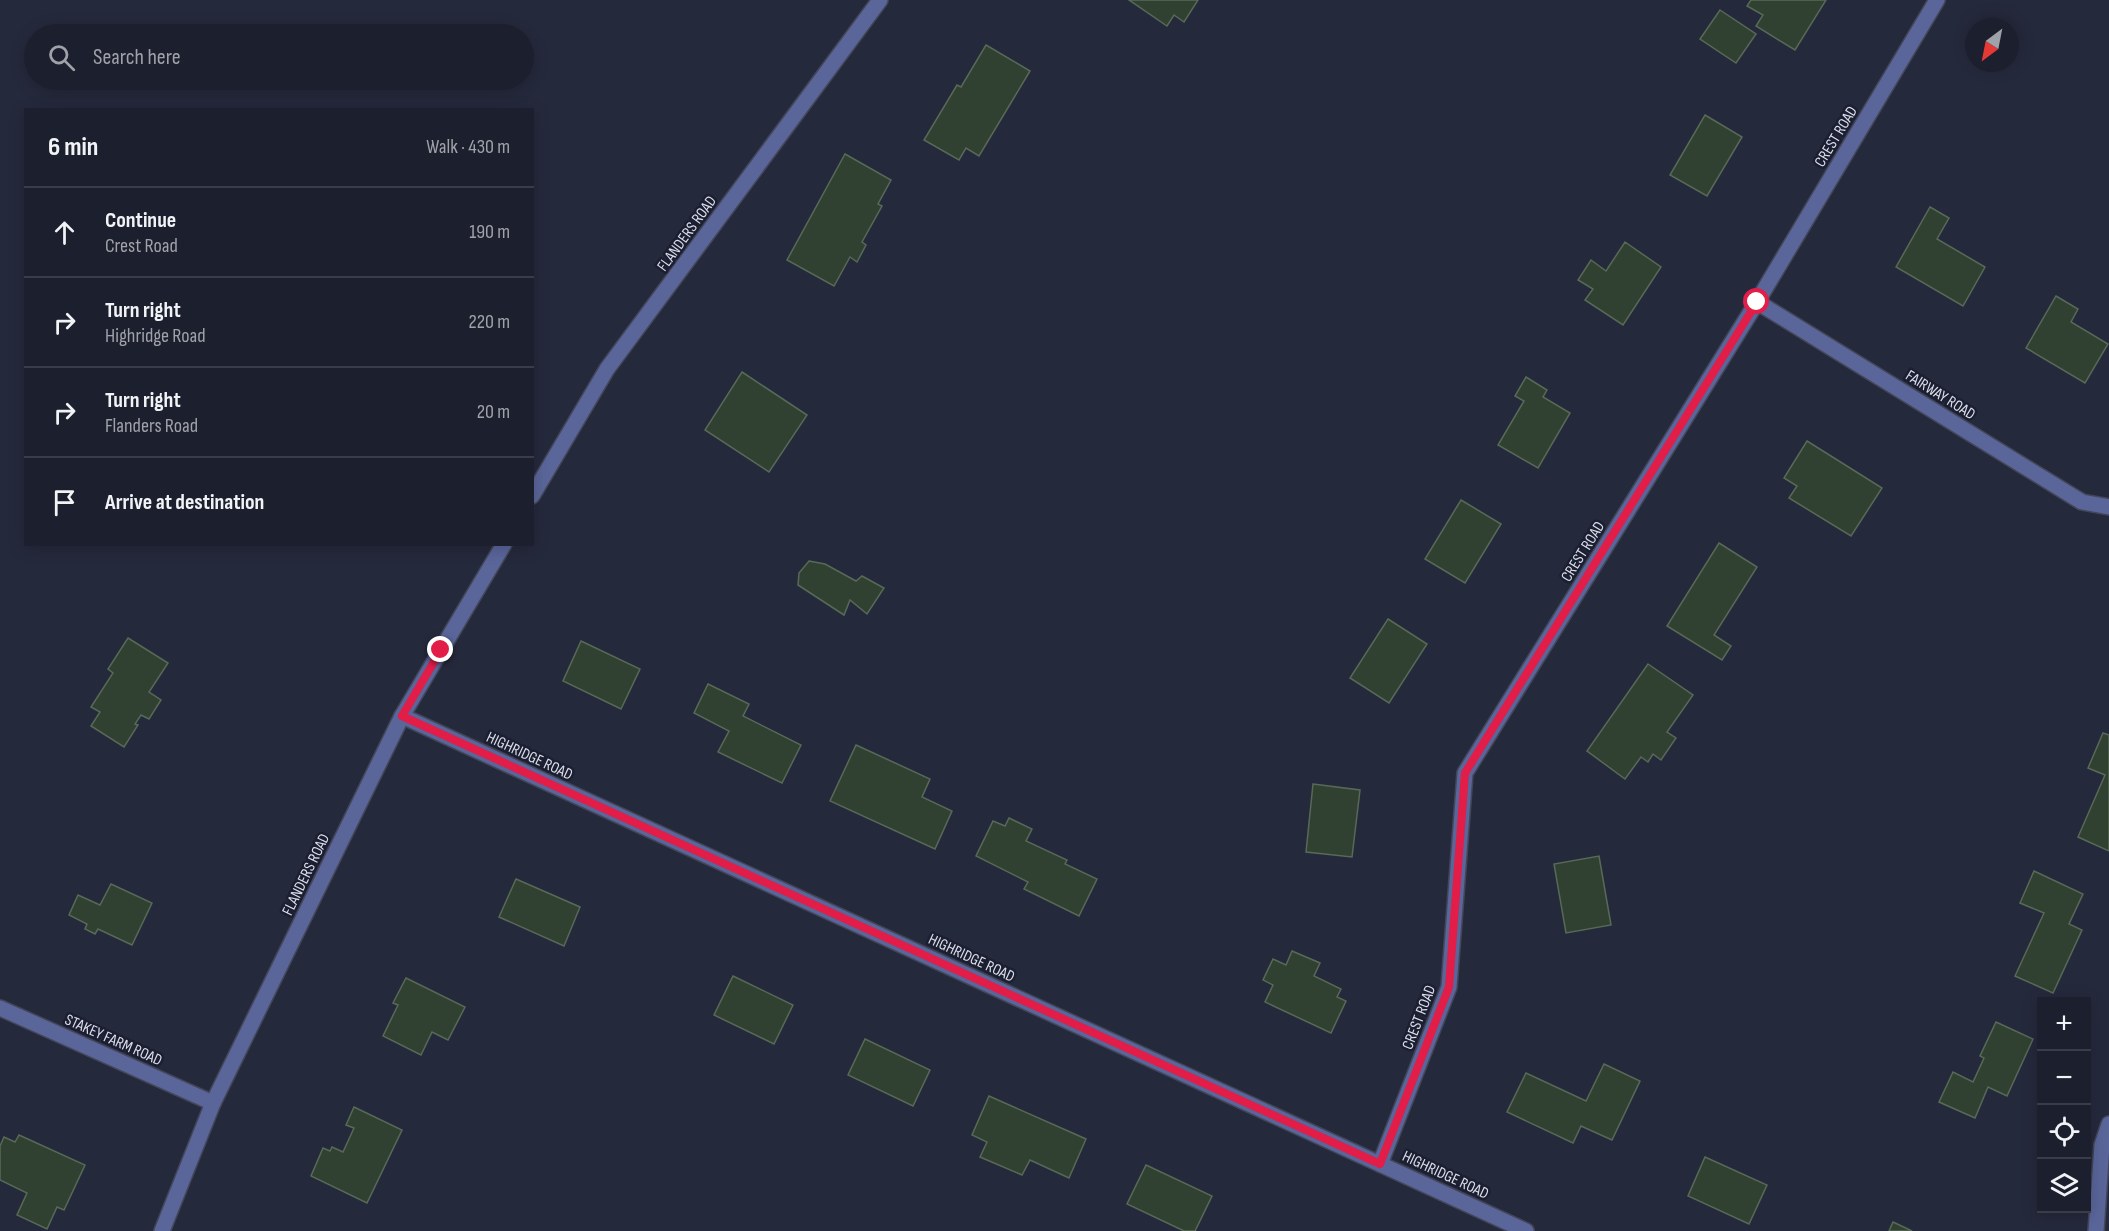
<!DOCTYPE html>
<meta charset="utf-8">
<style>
:root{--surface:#1c1f2d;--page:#252735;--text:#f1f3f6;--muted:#a0a2aa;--line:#3a3d49}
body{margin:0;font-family:"Sofia Sans Condensed",sans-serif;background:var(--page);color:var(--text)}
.controls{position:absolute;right:18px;bottom:18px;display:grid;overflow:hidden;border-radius:0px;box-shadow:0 3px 15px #0003}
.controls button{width:54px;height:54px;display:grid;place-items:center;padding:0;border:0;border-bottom:2px solid var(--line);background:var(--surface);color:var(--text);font:30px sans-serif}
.compass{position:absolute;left:1965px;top:18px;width:54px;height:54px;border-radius:50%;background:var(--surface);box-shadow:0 3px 15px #0003;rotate:212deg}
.stop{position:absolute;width:18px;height:18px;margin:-14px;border:4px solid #e11d48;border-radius:50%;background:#fff}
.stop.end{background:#e11d48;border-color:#fff;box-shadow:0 2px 6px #0008}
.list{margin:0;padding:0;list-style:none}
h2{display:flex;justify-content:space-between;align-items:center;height:78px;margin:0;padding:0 24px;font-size:26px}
h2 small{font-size:20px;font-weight:400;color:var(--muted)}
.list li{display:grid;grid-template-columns:39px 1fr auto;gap:18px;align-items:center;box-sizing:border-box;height:90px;padding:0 24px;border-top:2px solid var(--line)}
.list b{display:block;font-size:22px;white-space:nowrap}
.list p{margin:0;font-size:20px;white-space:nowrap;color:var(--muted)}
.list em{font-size:20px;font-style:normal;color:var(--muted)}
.icon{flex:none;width:33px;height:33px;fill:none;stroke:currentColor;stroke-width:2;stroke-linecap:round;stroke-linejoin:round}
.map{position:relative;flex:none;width:2109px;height:1231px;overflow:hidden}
.search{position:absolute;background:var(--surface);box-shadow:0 3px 15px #0003;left:24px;top:24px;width:510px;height:66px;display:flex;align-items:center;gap:15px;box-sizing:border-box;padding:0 21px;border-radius:33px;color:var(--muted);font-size:22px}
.panel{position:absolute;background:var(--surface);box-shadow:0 3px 15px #0003;left:24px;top:108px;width:510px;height:438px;border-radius:0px}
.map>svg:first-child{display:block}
.building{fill:#304131;stroke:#586958;stroke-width:1.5}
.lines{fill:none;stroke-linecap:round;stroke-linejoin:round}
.minor-casing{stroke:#424658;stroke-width:18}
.minor{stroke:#5a659a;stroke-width:15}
.route{stroke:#e11d48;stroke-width:8}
.labels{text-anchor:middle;stroke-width:5;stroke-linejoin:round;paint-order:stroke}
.street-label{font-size:16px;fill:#dbdeea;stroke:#1b1f31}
</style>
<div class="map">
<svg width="2109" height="1231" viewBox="0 0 2109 1231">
<rect width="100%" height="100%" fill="#25293c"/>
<!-- building -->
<g class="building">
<polygon points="1129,0 1198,0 1184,22 1174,15 1167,26"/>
<polygon points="1751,0 1826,0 1795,50 1756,26 1763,15 1747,6"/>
<polygon points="1720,10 1756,34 1736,63 1700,39"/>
<polygon points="986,45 1030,71 979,156 966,148 959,160 924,140 957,85 961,87"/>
<polygon points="1705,115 1742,137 1707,196 1670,175"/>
<polygon points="845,154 891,180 878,204 882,206 862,242 866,245 857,262 850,257 834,286 787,260"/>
<polygon points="1930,207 1949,218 1937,239 1985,267 1963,306 1896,267"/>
<polygon points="1625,242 1661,267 1623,325 1585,300 1593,289 1578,280 1591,260 1606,271"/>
<polygon points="2056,296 2078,309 2071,322 2108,344 2085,383 2026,348"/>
<polygon points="742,372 807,415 769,472 705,430"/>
<polygon points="1526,377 1547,390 1543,397 1570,413 1538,468 1498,445 1524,401 1515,396"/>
<polygon points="1807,441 1882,488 1851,536 1789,498 1797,486 1784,478"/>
<polygon points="1461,500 1501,524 1465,583 1425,559"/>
<polygon points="1719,543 1757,567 1714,635 1731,646 1722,660 1667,626"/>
<polygon points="809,561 825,564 856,581 862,576 884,588 867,614 850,600 844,615 798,585 799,573"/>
<polygon points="1388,619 1427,644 1389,703 1350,678"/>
<polygon points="128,638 168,663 149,692 161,700 149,719 141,715 135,724 138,725 124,747 91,726 100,712 91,707 113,673 108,669"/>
<polygon points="581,641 640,669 621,709 563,681"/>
<polygon points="1648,664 1693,695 1667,732 1676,738 1661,760 1653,754 1648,762 1641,757 1625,779 1587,751"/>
<polygon points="708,684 749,704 743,716 801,745 782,783 718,752 729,731 694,713"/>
<polygon points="2103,733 2109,735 2109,851 2078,837 2105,775 2088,768"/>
<polygon points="856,745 930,779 922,797 952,811 935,849 830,801"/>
<polygon points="1313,784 1360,790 1352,857 1306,852"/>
<polygon points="1009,818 1032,829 1026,841 1067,860 1065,864 1097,879 1079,916 1024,889 1028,882 976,856 993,821 1005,826"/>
<polygon points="1599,856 1611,925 1566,933 1554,864"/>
<polygon points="2034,871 2083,894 2069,924 2082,930 2053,993 2015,976 2044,913 2020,903"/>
<polygon points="516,879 580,907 564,946 499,917"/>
<polygon points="111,884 152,903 132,945 98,929 95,934 85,929 87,924 69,915 78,895 100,905"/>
<polygon points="1292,951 1320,963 1314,976 1341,989 1337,997 1346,1001 1331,1033 1265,1002 1273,985 1263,980 1273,959 1286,965"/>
<polygon points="733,976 793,1005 774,1044 714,1015"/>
<polygon points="406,978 465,1007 448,1040 432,1032 421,1055 383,1036 398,1005 393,1003"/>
<polygon points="1996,1022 2033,1039 2007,1096 1988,1087 1975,1118 1939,1102 1953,1072 1973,1082 1984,1058 1980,1056"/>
<polygon points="865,1039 930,1070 913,1106 848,1075"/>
<polygon points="1604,1064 1640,1081 1612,1140 1581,1126 1573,1143 1507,1112 1526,1073 1586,1101"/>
<polygon points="989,1096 1086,1139 1069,1178 1030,1160 1022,1175 980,1157 987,1142 972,1135"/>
<polygon points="354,1107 402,1130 367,1203 311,1176 323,1148 330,1151 332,1147 343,1152 354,1128 346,1125"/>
<polygon points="19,1135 85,1165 64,1210 57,1207 47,1229 17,1215 27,1193 0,1180 0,1146 4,1137 15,1142"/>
<polygon points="1705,1157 1767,1185 1749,1224 1688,1196"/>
<polygon points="1146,1165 1212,1196 1195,1231 1184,1231 1127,1204"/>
<polygon points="1893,1222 1912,1231 1889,1231"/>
</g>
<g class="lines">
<defs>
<g id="minor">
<polyline points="1757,302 2082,502 2109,507"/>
<polyline points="532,496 607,369 880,0"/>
<polyline points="402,716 1526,1231"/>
<polyline points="0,1008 213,1103"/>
<polyline points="1380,1164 1449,987 1465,773 1757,302 1937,0"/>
<polyline points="162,1231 213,1103 402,716 504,544"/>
<polyline points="2096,1231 2102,1145 2109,1124"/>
</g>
</defs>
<!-- minor casing -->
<use href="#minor" class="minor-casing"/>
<!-- minor -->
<use href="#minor" class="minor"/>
</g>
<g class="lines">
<!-- route -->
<polyline class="route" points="441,650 402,716 1380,1164 1449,987 1465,773 1757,302"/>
</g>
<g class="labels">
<!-- street labels -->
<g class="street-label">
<text transform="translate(1835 136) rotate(-59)" y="6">CREST ROAD</text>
<text transform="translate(686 233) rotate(-54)" y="6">FLANDERS ROAD</text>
<text transform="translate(1941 394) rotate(32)" y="6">FAIRWAY ROAD</text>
<text transform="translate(1582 551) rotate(-58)" y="6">CREST ROAD</text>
<text transform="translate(530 755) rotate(25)" y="6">HIGHRIDGE ROAD</text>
<text transform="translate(305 874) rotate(-64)" y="6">FLANDERS ROAD</text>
<text transform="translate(972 957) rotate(25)" y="6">HIGHRIDGE ROAD</text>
<text transform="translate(1418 1017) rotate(-69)" y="6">CREST ROAD</text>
<text transform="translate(114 1039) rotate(24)" y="6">STAKEY FARM ROAD</text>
<text transform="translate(1446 1174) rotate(25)" y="6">HIGHRIDGE ROAD</text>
</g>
</g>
</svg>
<div class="controls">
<button>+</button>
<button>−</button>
<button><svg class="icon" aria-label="locate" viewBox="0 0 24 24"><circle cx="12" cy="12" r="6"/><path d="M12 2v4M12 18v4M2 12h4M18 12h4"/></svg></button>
<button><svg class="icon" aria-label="layers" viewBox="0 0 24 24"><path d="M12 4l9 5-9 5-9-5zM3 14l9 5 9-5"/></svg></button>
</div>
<svg class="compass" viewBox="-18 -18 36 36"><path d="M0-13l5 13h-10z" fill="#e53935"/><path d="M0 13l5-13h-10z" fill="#a0a2aa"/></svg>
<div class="stop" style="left:1757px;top:302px"></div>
<div class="stop end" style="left:441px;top:650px"></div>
<div class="search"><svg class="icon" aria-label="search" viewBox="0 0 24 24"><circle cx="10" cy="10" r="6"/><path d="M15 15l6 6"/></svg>Search here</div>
<section class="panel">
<h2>6 min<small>Walk · 430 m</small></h2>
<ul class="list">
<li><svg class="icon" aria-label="ahead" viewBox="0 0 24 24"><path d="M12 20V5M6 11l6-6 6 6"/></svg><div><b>Continue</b><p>Crest Road</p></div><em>190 m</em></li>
<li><svg class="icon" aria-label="right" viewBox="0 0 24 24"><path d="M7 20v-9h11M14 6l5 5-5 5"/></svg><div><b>Turn right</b><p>Highridge Road</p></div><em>220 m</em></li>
<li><svg class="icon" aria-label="right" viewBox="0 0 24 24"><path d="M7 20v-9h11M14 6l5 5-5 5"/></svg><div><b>Turn right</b><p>Flanders Road</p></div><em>20 m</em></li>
<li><svg class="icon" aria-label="arrive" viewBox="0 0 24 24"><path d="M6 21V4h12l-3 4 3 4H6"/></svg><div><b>Arrive at destination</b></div></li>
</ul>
</section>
</div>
